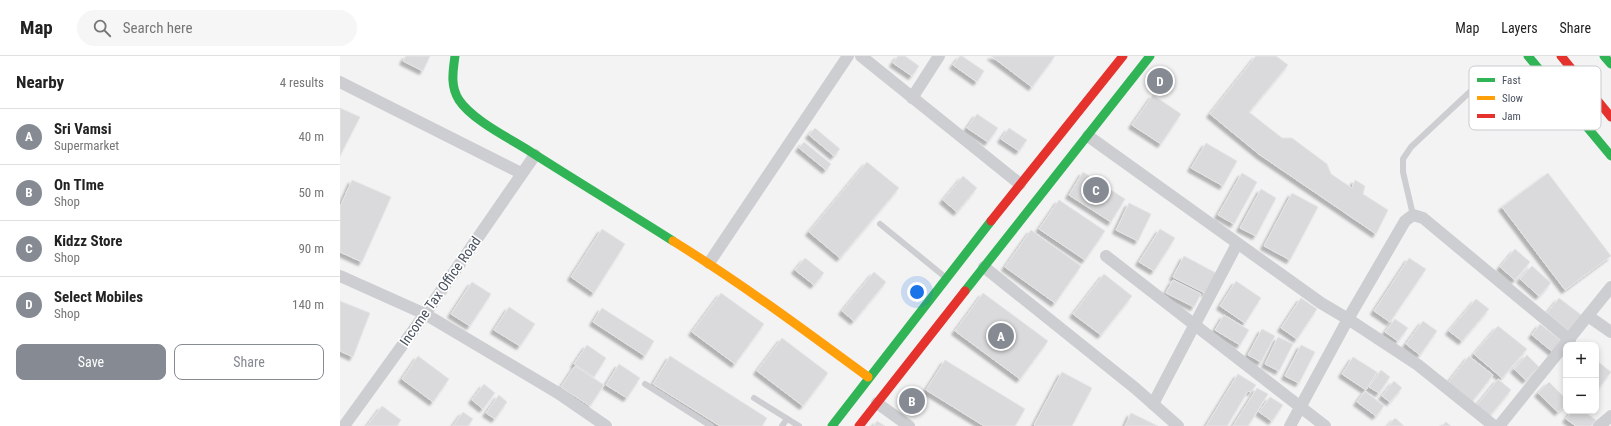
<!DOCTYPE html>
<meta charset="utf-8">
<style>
:root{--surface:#fff;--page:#f6f6f6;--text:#222;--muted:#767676;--line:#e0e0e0;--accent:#868a93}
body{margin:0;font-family:"Roboto Condensed",sans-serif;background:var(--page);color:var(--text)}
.controls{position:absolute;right:12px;bottom:12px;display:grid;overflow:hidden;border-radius:8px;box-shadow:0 2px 6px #0003}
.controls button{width:36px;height:36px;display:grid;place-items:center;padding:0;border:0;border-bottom:1px solid var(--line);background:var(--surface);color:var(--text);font:20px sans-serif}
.you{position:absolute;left:577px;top:236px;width:14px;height:14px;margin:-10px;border:3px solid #fff;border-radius:50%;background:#1a73e8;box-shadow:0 0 0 6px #1a73e833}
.badge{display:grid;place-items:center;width:26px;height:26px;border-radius:50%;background:var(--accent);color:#fff;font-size:13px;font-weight:700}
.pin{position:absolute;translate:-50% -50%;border:2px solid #fff;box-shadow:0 1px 4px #0006}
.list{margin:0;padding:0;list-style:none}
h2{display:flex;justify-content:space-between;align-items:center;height:52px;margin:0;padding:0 16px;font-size:17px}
h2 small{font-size:13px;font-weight:400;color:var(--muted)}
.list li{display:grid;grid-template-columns:26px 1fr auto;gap:12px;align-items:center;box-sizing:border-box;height:56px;padding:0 16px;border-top:1px solid var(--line)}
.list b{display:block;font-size:15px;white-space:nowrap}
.list p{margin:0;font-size:13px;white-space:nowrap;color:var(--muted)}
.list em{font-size:13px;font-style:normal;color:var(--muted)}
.actions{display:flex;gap:8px;padding:12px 16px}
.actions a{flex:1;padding:9px 0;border:1px solid var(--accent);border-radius:8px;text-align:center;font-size:14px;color:var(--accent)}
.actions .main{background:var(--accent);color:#fff}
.icon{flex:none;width:22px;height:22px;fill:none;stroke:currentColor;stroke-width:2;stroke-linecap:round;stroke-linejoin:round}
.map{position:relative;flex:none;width:1271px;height:370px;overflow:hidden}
header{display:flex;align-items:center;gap:24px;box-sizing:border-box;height:56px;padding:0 20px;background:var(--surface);border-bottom:1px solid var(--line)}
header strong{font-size:19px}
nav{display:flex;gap:22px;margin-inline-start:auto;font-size:14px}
.search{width:280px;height:36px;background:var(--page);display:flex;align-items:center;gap:10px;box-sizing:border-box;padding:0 14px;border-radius:22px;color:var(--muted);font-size:15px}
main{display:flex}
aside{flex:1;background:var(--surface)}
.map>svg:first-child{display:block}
.building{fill:#dadadc;stroke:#e5e5e6;filter:url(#shadow)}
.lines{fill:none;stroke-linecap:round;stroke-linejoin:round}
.lane{stroke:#cdced2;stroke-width:6}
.street{stroke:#cdced2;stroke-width:12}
.fast{stroke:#30b455;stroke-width:9}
.slow{stroke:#ff9f0a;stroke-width:9}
.jam{stroke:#e5322d;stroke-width:9}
.labels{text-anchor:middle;stroke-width:3.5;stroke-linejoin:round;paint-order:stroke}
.street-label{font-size:14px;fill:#4a5260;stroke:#fff}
.key{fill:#fff;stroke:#c9cbcf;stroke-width:1}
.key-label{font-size:11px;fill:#4a5260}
</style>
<header>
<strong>Map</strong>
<div class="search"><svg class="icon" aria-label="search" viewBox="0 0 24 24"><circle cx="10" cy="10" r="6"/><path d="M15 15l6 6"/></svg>Search here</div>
<nav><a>Map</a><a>Layers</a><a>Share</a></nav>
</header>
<main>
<aside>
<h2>Nearby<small>4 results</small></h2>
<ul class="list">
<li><span class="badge">A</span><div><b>Sri Vamsi</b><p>Supermarket</p></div><em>40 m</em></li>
<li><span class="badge">B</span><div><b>On TIme</b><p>Shop</p></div><em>50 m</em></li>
<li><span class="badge">C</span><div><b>Kidzz Store</b><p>Shop</p></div><em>90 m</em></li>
<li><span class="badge">D</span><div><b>Select Mobiles</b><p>Shop</p></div><em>140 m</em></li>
</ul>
<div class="actions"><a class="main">Save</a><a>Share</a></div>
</aside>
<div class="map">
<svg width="1271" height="370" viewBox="0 0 1271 370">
<defs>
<filter id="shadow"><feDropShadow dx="-3.5" dy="3.5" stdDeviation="1" flood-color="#0004"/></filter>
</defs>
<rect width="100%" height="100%" fill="#f4f3f3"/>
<!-- building -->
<g class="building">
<polygon points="66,0 90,0 83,15 63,5"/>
<polygon points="558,0 565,0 579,10 572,20 553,7"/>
<polygon points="620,0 622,0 644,15 637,26 613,9"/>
<polygon points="651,0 715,0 692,31"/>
<polygon points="916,0 936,0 948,9 909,56 942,82 952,82 987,108 991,118 1012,132 1015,124 1025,130 1023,138 1048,154 1036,178 920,99 870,58"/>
<polygon points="813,39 841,58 821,88 792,69"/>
<polygon points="0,52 20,61 0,100"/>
<polygon points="637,58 658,72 648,86 627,72"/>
<polygon points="475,72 500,93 494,100 469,79"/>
<polygon points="669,72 687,84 679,95 661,83"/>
<polygon points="464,86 491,108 486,114 459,92"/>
<polygon points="866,87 897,105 883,130 851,112"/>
<polygon points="527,106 559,132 500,202 469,176"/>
<polygon points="743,116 785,143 771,166 729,139"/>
<polygon points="902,117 917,126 894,168 878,159"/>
<polygon points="1208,117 1271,200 1225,234 1162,151"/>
<polygon points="623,120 637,132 617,156 603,144"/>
<polygon points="12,124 51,141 22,206 0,196 0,151"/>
<polygon points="921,133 936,142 916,180 900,172"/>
<polygon points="952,137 978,151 950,204 924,190"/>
<polygon points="719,144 765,175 745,204 699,173"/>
<polygon points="789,147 811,158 798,185 776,174"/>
<polygon points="262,173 285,188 254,237 231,221"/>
<polygon points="820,173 835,182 814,215 799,206"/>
<polygon points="691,174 741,210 715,247 665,211"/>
<polygon points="1175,193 1190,206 1175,224 1160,211"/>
<polygon points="844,200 876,217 865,237 833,221"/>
<polygon points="465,202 484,217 474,229 455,214"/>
<polygon points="1069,202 1086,213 1050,266 1034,255"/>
<polygon points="1192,210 1211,227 1199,240 1180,223"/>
<polygon points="534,216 546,226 514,265 502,255"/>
<polygon points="764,218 792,240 761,279 733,258"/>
<polygon points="833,224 861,238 854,251 826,237"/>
<polygon points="896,225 921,242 905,267 880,250"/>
<polygon points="132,226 151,238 130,270 111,258"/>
<polygon points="381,237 424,268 395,308 352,276"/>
<polygon points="643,237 708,285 680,323 615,275"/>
<polygon points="961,242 977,253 957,283 941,272"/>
<polygon points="1219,242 1244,261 1231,277 1207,257"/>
<polygon points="1136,243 1149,253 1122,285 1109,275"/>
<polygon points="0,245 30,257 13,301 0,295"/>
<polygon points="169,251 195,268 180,290 154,274"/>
<polygon points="262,252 314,285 305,300 253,266"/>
<polygon points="884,259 909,274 900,289 875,274"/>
<polygon points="1055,263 1068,272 1058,285 1045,276"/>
<polygon points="1083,265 1097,275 1080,299 1066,288"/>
<polygon points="1200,268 1223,286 1214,297 1192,279"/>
<polygon points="1158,270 1187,293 1162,322 1134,298"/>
<polygon points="922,273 935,280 921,306 908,299"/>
<polygon points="938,281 953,288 939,315 925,308"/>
<polygon points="442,282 488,317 463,350 417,315"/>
<polygon points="247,289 266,302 254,321 234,308"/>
<polygon points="961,289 975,296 959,327 945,320"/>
<polygon points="1187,299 1199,311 1186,324 1174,313"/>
<polygon points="78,300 109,323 93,346 62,323"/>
<polygon points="330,300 427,362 422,370 380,370 313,328"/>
<polygon points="1129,300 1153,319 1131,347 1107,328"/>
<polygon points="1013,301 1037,316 1026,334 1002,318"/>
<polygon points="605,304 685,353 675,370 644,370 586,334"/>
<polygon points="1256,304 1271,316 1256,336"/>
<polygon points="279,308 300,322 287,342 266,329"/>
<polygon points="235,310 264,329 250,350 221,331"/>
<polygon points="1041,314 1050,321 1039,337 1029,331"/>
<polygon points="722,316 752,332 732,370 695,370 694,369"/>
<polygon points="898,318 916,329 911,336 908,335 887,370 866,370"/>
<polygon points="1158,323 1171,334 1149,361 1136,350"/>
<polygon points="1054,325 1062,332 1050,346 1042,340"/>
<polygon points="1209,326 1226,343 1226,349 1218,356 1198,337"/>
<polygon points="144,328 155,337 143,353 132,344"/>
<polygon points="917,332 928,338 908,370 893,370"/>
<polygon points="1025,335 1044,350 1036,360 1017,346"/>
<polygon points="159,339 167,346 155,363 146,357"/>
<polygon points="930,341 943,349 932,365 919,356"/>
<polygon points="42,350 61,364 57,370 27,370"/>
<polygon points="1232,355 1243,355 1256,364 1251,370 1236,370 1226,363"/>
<polygon points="123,356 133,363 128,370 113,370"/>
<polygon points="791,357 818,370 785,370"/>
<polygon points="1055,362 1064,370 1048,370"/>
<polygon points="537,365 545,370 534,370"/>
<polygon points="1106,366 1111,370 1102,370"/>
</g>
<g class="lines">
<!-- lane -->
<g class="lane">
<polyline points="1073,159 1063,116 1063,103 1071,91 1134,32"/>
<polyline points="540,168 605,221"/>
<polyline points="305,328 371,370"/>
<polyline points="414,342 459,370"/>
<polyline points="442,370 447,363"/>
</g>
<!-- street -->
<g class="street">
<polyline points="521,0 680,128"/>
<polyline points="0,26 181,117"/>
<polyline points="572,42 599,0"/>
<polyline points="748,80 981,247 1008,263 1078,309 1154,370"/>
<polyline points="766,200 985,370"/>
<polyline points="369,207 508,0"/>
<polyline points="644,211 795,332 838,370"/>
<polyline points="0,220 85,258 218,337 266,370"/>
<polyline points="1248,260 1271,276"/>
<polyline points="537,347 569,370"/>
<polyline points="813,348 897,188"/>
<polyline points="4,370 85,258 195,99"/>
<polyline points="950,370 1008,263 1065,165 1073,159 1083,162 1230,284"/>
<polyline points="1159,370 1271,231"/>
<polyline points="1259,370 1271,360"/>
</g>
<!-- fast -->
<g class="fast">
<path d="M115,0C113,15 110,30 119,44C132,64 171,83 191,96C238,126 286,155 333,185"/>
<polyline points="1188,0 1271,100"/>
<polyline points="1264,0 1271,8"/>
<polyline points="625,235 810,0"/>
<polyline points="492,370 651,165"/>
</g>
<!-- slow -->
<path class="slow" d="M333,185C401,227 464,274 528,321"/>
<!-- jam -->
<g class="jam">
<polyline points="1221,0 1271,61"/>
<polyline points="651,165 783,0"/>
<polyline points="519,370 625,235"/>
</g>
</g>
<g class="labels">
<!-- street labels -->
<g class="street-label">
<text transform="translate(100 235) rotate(-55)" y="5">Income Tax Office Road</text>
</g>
</g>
<!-- legend -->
<rect x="1129" y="10" width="132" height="64" rx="6" class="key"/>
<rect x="1137" y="22" width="18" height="4" fill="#30b455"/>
<rect x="1137" y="40" width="18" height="4" fill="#ff9f0a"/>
<rect x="1137" y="58" width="18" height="4" fill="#e5322d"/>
<g class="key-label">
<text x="1162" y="28">Fast</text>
<text x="1162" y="46">Slow</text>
<text x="1162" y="64">Jam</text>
</g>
</svg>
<div class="controls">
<button>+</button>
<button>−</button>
</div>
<div class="you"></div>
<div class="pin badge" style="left:661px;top:280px">A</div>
<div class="pin badge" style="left:572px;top:345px">B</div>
<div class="pin badge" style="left:756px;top:134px">C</div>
<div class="pin badge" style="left:820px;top:25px">D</div>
</div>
</main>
